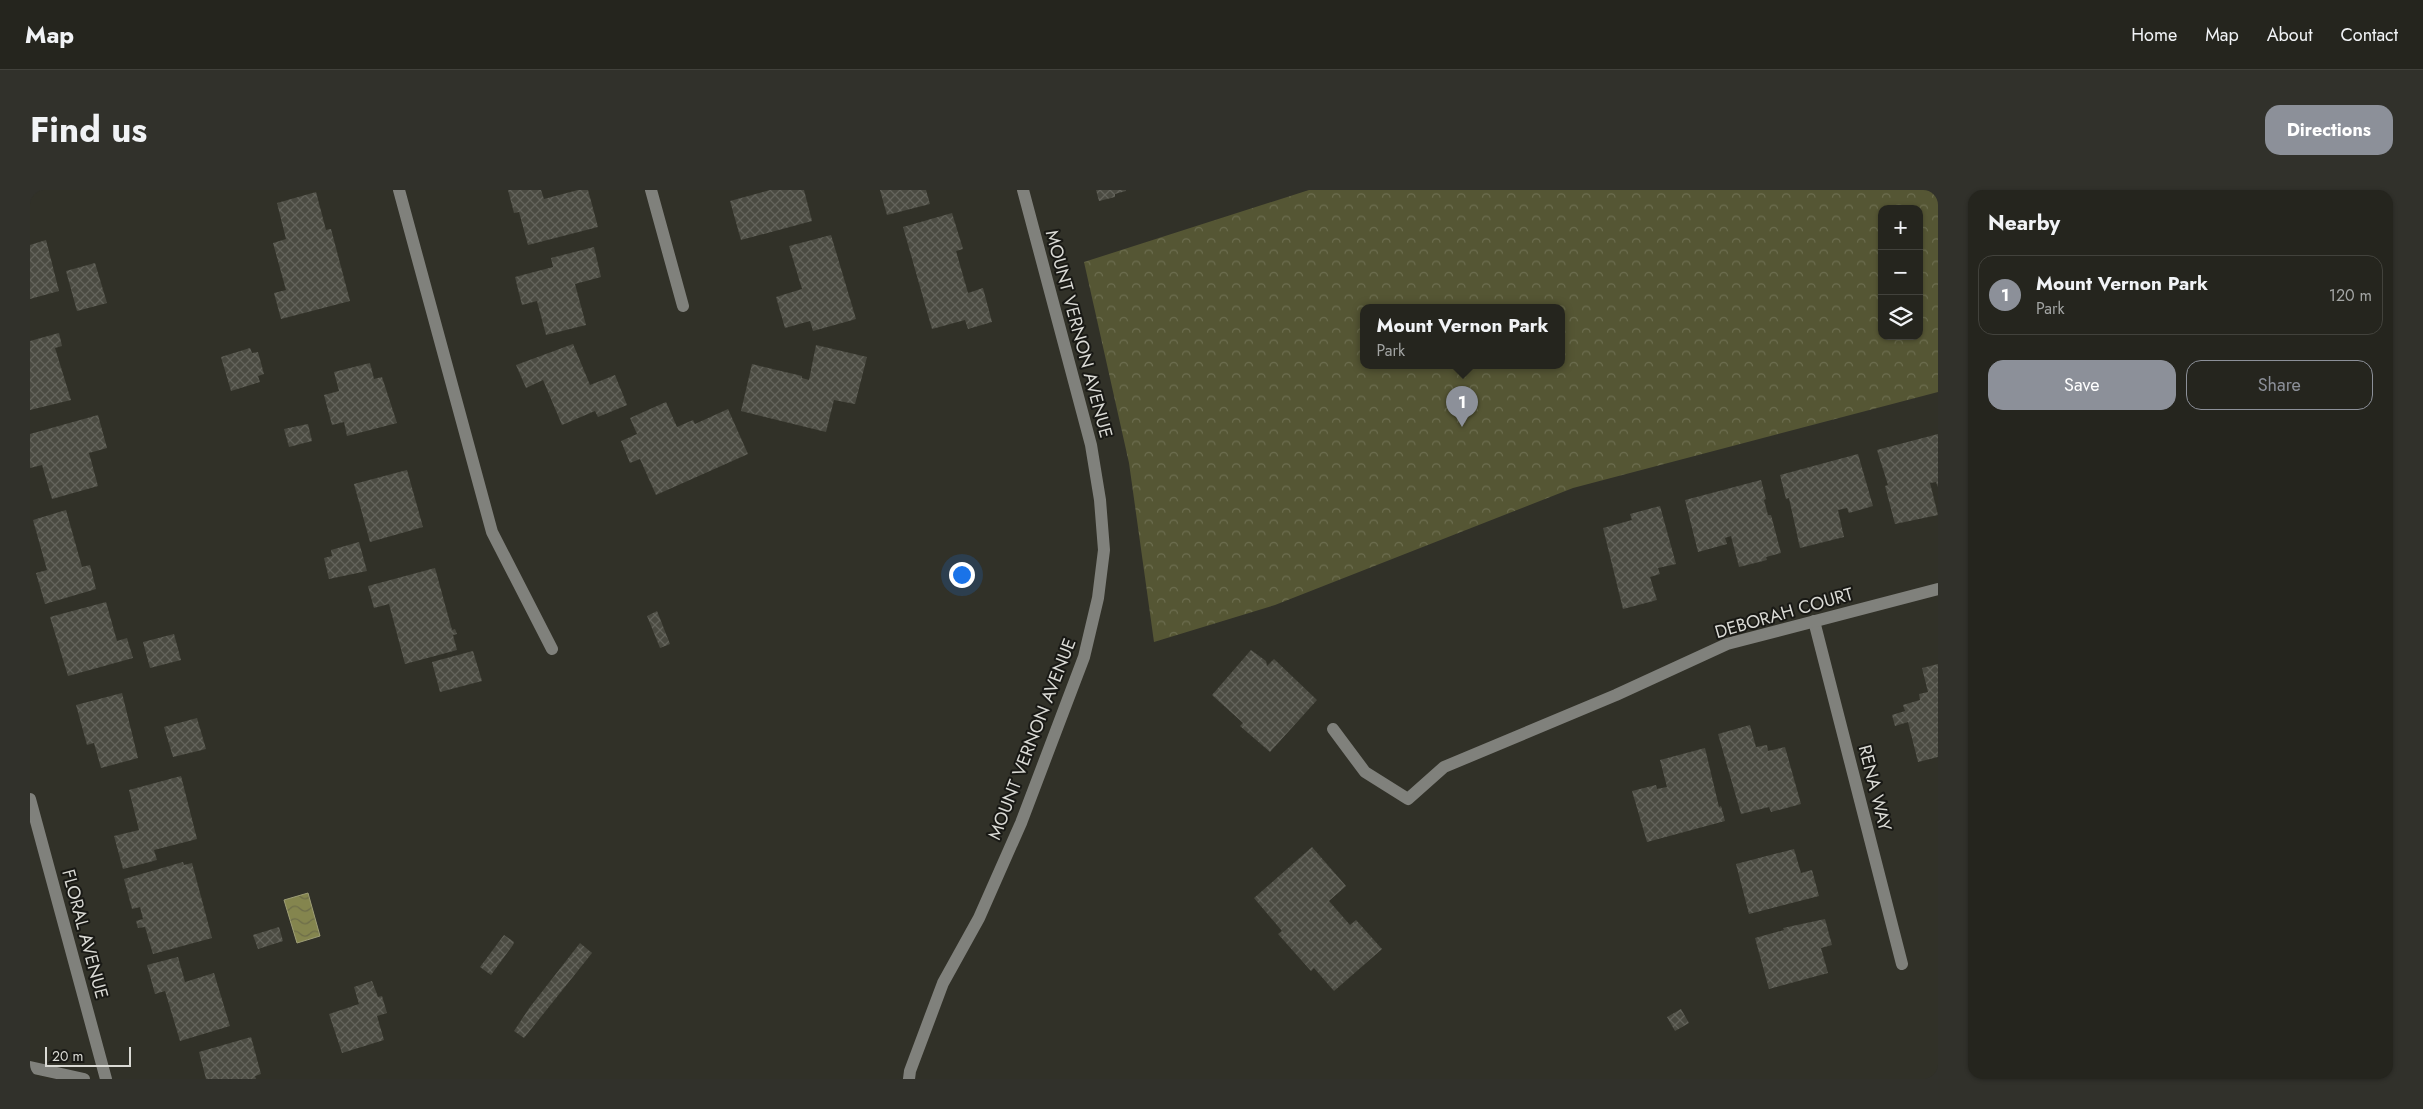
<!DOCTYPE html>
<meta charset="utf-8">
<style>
:root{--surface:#25251e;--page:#31312b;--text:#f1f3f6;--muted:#a3a5a4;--line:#42423c;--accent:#8c9099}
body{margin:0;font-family:Jost,sans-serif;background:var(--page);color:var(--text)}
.controls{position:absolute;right:15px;top:15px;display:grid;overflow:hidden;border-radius:10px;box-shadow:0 1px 4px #0004}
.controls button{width:45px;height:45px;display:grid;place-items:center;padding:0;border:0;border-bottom:1px solid var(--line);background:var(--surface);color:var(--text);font:25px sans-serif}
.scale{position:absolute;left:15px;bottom:12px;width:86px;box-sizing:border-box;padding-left:5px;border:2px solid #dadad5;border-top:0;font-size:14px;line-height:18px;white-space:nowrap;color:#dadad5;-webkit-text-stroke:4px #191915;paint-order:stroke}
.you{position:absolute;left:931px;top:384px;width:18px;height:18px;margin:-12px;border:4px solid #fff;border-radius:50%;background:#1a73e8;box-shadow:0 0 0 8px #1a73e833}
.badge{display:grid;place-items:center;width:32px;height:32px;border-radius:50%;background:var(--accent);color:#fff;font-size:16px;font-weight:700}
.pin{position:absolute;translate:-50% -41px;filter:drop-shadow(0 1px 2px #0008)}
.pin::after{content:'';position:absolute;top:26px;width:18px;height:15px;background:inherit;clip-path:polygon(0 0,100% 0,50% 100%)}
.popup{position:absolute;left:1330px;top:114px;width:205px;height:65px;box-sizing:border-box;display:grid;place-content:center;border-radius:10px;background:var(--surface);filter:drop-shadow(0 1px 4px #0005);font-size:16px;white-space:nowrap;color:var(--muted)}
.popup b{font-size:19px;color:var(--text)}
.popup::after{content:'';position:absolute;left:50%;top:100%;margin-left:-10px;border:10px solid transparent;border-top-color:var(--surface)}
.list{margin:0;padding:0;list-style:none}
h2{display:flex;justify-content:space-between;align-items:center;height:65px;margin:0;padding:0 20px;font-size:21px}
h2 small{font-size:16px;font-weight:400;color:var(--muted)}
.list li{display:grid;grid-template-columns:32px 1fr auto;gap:15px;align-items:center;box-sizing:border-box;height:80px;margin:0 10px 10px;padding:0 10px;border:1px solid var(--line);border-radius:15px}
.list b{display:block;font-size:19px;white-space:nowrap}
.list p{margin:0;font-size:16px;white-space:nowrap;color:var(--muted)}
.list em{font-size:16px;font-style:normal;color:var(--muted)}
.actions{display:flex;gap:10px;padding:15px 20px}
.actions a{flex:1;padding:11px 0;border:1px solid var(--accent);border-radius:15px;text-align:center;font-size:18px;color:var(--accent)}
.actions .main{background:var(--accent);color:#fff}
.icon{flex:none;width:28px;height:28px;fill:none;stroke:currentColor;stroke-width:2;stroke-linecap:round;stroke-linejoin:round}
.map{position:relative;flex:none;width:1908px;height:889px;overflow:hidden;border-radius:15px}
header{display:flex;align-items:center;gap:30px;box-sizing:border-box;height:70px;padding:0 25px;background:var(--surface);border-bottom:1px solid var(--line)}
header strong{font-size:24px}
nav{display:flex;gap:28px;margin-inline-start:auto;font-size:18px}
.intro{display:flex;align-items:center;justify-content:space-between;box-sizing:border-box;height:120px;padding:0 30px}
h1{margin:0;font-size:35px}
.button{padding:12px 22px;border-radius:15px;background:var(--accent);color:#fff;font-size:18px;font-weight:700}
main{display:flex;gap:30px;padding:0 30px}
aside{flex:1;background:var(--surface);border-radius:15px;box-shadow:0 1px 4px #0004}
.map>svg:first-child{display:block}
.park{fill:url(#park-crowns);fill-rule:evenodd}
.water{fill:url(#water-waves);stroke:#9e9e76}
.building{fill:url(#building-cross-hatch)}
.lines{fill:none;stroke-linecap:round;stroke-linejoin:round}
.minor{stroke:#80817c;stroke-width:12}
.labels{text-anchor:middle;stroke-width:4;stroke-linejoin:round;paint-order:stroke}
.street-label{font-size:18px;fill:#dadad5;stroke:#191915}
</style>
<header>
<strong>Map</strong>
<nav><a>Home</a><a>Map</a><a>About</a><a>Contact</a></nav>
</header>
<div class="intro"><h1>Find us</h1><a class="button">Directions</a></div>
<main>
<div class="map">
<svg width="1908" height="889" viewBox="0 0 1908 889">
<defs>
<pattern id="park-crowns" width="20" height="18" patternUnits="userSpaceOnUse" patternTransform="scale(1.25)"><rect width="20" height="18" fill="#555634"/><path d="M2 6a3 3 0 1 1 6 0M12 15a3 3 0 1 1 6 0" fill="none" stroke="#6d6e50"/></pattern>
<pattern id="water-waves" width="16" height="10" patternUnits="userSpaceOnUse" patternTransform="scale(1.25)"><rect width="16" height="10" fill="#84854e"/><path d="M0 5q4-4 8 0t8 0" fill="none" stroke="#6d6d49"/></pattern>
<pattern id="building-cross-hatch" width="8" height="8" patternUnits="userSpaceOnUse" patternTransform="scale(1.25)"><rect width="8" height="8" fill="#4b4b42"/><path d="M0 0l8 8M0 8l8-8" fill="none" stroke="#64645c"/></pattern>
</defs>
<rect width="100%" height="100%" fill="#313128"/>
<!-- park -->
<path class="park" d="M1279,0H1908V202L1543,298L1245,415L1124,452L1099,273L1054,72ZM1852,19H1889V146H1852ZM1333,118H1531V176H1333Z"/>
<!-- water -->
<polygon class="water" points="278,703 290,746 267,753 254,710"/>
<!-- building -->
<g class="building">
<polygon points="478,0 511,0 514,9 548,0 558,0 568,37 498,55 489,22 484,23"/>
<polygon points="740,0 774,0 782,31 711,50 700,11"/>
<polygon points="850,0 896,0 900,14 857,25"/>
<polygon points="1066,0 1096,0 1096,1 1085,4 1085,7 1069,11"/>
<polygon points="286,2 296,40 301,39 320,111 251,129 244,103 256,100 243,53 256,49 247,13"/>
<polygon points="922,23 933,59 926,61 938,103 953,98 962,132 938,139 935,130 902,139 873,37"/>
<polygon points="801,45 826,129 783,141 780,131 755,138 746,107 772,99 759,56"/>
<polygon points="16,50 29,101 0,109 0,55"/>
<polygon points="564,57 571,87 545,94 556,135 516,145 507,111 492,115 485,87 523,77 521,68"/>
<polygon points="65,73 77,113 47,121 36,81"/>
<polygon points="29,143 32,156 25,158 41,210 0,220 0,151"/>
<polygon points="543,154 560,195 585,185 597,215 568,227 565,221 532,235 513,190 496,198 486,175"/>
<polygon points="786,155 837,167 825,214 804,210 796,242 711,221 722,174 772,186 772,188 779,190"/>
<polygon points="220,158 222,163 228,162 234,184 228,186 230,192 201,201 191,167"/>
<polygon points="340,173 344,189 352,187 367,233 317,246 314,232 302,235 294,205 309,201 304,182"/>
<polygon points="636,212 647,237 663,230 665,234 698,219 718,264 626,305 610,269 600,273 591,251 607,244 600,228"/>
<polygon points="68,225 77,258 59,263 68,296 22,309 12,275 0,278 0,244"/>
<polygon points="278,234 282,251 259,257 254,239"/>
<polygon points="1908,244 1908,297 1906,292 1900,293 1908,325 1865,334 1855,296 1858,295 1847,260"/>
<polygon points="1828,264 1843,316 1819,323 1817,318 1808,320 1814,347 1770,358 1759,308 1756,309 1750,285"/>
<polygon points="377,280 393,337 340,352 324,294"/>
<polygon points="1731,290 1736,309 1734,310 1738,325 1741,325 1751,363 1736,367 1737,370 1709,377 1701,346 1695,348 1697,354 1668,362 1655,310"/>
<polygon points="1630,316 1646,374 1628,378 1630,384 1620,387 1627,410 1593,419 1573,338 1602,330 1600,324"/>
<polygon points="36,320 52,377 60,375 66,399 15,414 6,383 17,380 3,330"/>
<polygon points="329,352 337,381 299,389 294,368 302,366 301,360"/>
<polygon points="405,378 422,440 425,439 427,444 423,445 427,460 375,474 359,414 344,418 338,396"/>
<polygon points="76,412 87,451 97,448 103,468 38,486 20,427"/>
<polygon points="627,421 640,454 630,458 617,426"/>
<polygon points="144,444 151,470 120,478 113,452"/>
<polygon points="1221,460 1236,471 1237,476 1244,469 1287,510 1240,562 1210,536 1213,533 1182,505"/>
<polygon points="443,461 452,491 410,502 402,472"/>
<polygon points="1908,474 1908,567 1888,572 1878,532 1865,536 1862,525 1875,521 1873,515 1890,510 1889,504 1898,502 1892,478"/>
<polygon points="92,503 108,568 71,578 64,553 57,555 46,515"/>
<polygon points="167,528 176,559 143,567 134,537"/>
<polygon points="1720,535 1726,557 1737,555 1738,561 1755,557 1771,614 1741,622 1739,617 1711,624 1688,544"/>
<polygon points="1675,558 1689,617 1691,616 1695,631 1617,652 1602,601 1626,595 1627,599 1637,597 1630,570"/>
<polygon points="151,586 167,649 124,660 127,670 93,679 84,646 109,640 99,600"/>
<polygon points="1282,657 1316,696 1299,711 1320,735 1326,730 1352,759 1304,801 1284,778 1281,781 1248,744 1252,741 1224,708"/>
<polygon points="1764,659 1771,683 1782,680 1789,706 1719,724 1706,674"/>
<polygon points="153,672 154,675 162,673 182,748 123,764 115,737 108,738 106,731 113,729 110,717 102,719 94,689"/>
<polygon points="1795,729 1802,755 1791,758 1798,783 1739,799 1725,748 1754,740 1753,738"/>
<polygon points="249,737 253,751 228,759 223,745"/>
<polygon points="474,745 484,752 483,755 461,785 450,777"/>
<polygon points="550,753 562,763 494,848 484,841 500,817"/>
<polygon points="148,767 155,792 184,783 200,836 150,851 135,801 125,804 117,775"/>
<polygon points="342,791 348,807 352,806 357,823 347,826 354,850 312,863 299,824 329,814 324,797"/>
<polygon points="1651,819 1659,833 1645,841 1637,827"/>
<polygon points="221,847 231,884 225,886 226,889 176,889 169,862"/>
</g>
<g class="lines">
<!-- minor -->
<g class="minor">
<polyline points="369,0 462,342 522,459"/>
<polyline points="621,0 653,116"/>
<polyline points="1784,431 1872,774"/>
<polyline points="1303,539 1335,582 1378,609 1414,577 1586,505 1697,454 1908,399"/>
<polyline points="0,609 76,889"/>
<polyline points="0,877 54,889"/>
<polyline points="879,889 880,881 913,793 949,728 991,633 1054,467 1068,408 1074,360 1070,310 1061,255 993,0"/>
</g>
</g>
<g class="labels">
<!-- street labels -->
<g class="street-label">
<text transform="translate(1049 144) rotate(75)" y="6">MOUNT VERNON AVENUE</text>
<text transform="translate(1754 423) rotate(-16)" y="6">DEBORAH COURT</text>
<text transform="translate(1002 549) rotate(-69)" y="6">MOUNT VERNON AVENUE</text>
<text transform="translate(1845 598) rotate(76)" y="6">RENA WAY</text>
<text transform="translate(55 744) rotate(75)" y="6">FLORAL AVENUE</text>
</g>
</g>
</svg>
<div class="controls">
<button>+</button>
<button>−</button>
<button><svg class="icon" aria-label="layers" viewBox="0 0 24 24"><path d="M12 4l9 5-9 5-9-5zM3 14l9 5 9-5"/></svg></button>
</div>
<div class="scale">20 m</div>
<div class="you"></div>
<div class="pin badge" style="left:1432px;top:237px">1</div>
<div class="popup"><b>Mount Vernon Park</b>Park</div>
</div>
<aside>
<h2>Nearby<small></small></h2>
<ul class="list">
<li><span class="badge">1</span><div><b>Mount Vernon Park</b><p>Park</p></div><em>120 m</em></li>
</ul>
<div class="actions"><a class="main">Save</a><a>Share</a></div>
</aside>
</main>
